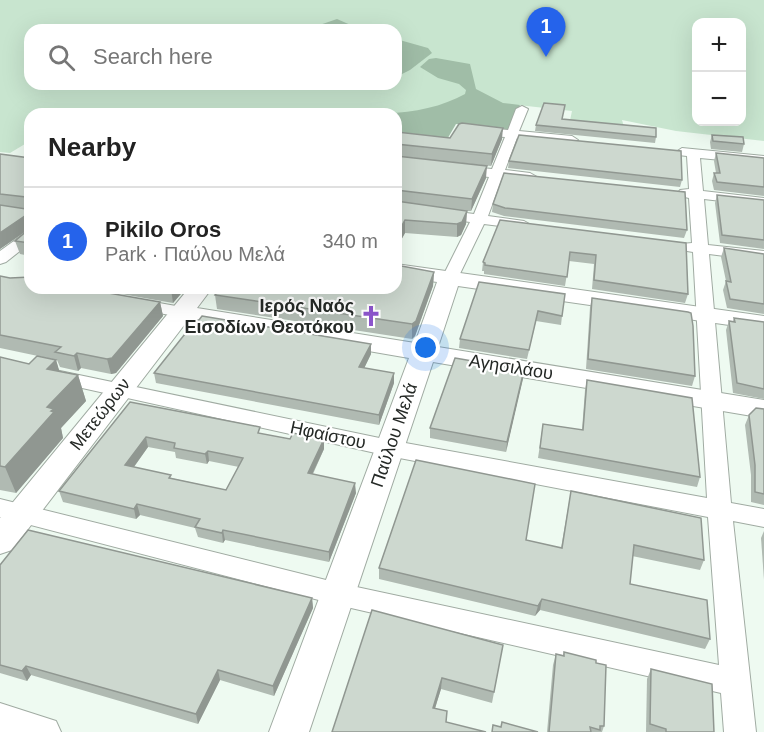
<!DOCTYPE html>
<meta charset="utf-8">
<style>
:root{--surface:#fff;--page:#f2f2f2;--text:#222;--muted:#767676;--line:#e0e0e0;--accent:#2563eb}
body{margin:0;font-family:Arial,sans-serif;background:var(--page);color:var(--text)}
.controls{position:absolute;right:18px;top:18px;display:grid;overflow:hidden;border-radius:12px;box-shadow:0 6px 24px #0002}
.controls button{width:54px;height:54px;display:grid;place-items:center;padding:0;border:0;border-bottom:2px solid var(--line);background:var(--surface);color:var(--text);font:30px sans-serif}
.you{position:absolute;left:426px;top:348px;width:21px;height:21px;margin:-15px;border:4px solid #fff;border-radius:50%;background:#1a73e8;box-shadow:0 0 0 9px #1a73e833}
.badge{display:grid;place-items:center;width:39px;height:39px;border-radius:50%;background:var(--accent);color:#fff;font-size:20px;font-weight:700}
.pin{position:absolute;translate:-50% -50px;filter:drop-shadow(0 2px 3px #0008)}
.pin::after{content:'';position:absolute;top:32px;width:21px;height:18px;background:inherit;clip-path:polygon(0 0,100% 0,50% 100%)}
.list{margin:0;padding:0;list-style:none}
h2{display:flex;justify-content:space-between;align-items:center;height:78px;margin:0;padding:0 24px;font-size:26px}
h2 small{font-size:20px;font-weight:400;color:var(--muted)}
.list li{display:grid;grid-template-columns:39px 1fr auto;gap:18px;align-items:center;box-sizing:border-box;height:108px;padding:0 24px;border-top:2px solid var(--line)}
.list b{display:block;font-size:22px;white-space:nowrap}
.list p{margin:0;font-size:20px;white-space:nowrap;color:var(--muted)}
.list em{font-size:20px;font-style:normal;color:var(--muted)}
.icon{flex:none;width:33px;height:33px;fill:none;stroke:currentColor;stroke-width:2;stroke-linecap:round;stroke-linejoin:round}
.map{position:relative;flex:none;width:764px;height:732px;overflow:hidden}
.search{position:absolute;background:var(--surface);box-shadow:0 6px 24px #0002;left:24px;top:24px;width:378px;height:66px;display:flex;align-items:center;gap:15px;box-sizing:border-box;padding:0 21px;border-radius:18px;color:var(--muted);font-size:22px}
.panel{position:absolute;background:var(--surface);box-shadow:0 6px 24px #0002;left:24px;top:108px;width:378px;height:186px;border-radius:18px}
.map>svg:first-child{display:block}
.green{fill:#c8e5cf;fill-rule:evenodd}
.forest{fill:#a0bda7}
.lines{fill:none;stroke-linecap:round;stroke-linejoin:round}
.minor-casing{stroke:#a0aba2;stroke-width:2}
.tertiary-casing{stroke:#a0aba2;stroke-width:2}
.minor{fill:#fff;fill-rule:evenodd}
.tertiary{fill:#fff;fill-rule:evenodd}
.wall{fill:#b0bab2;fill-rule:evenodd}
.shaded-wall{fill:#909791}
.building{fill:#cdd8cf;stroke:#909791;stroke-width:1.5;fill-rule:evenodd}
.labels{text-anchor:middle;stroke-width:4.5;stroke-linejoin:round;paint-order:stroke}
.poi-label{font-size:18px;font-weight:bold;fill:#252926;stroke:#fff;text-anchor:end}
.street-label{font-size:18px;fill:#252926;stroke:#fff}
</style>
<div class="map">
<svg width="764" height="732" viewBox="0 0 764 732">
<rect width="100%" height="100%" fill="#eefaf1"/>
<!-- green -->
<path class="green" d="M0,0H764V141L676,131L622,120L625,130L569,125L572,111L518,105L396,114H30V141L10,153L0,152ZM696,22H742V122H696ZM30,30H396V84H30Z"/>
<!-- forest -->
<g class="forest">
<polygon points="337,19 362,30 305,30"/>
<polygon points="396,39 428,48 432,53 410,70 400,75 396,68"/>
<path d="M436,58L470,64L476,89L503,103L520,105L509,130L456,124L442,148L396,143V114H335C352,110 366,113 382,113C409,114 442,107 465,94L466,90L459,84L438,78L420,67L429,59Z"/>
</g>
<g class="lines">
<defs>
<g id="minor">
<polygon points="522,106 528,109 519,131 572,136 578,140 572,144 517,138 505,170 530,173 537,177 530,181 502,178 488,216 524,221 531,225 524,229 484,224 456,282 444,282 442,278 470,222 396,212 396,204 474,214 489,177 461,174 454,170 461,166 492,169 505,137 476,135 470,131 476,127 508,130 516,109"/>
<polygon points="682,148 764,156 764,164 700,158 703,191 764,198 764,206 704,199 708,245 764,251 764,261 709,254 731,503 764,509 764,527 733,521 756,732 724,732 721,693 338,605 0,517 0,499 338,583 719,665 708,517 389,456 55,382 48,380 45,376 48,372 55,370 389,440 707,498 693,252 681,250 679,247 681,244 692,243 689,198 680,196 678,193 680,190 689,189 687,156 678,155 676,152"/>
<polygon points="30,231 30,243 6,262 0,264 0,251 25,233"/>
<polygon points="137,299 187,308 190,312 187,316 181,317 131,308 128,304 131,300"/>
<polygon points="0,703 56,721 61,732 0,732"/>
</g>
<polygon id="tertiary" points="396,264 764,316 764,330 458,286 438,347 764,400 764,418 433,362 309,732 269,732 409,358 188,320 12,550 0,554 0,518 189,288 212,288 197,308 415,343 437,282 396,276"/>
</defs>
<!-- minor casing -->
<use href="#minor" class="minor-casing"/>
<!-- tertiary casing -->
<use href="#tertiary" class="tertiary-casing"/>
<!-- minor -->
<use href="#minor" class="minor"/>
<!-- tertiary -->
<use href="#tertiary" class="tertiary"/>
</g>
<!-- wall -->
<g class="wall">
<polygon points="565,105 562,119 656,137 655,143 535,131 536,125"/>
<polygon points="396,134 450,138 502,139 491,166 396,156"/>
<polygon points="712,135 744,144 742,152 711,149 710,142"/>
<polygon points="716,153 764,158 764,196 714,190 712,181 714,173 716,173 714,161"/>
<polygon points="0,154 30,158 30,256 20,254 15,241 28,230 0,249"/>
<polygon points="396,156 486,178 471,211 467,211 466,224 461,235 457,237 405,233 396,249"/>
<polygon points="509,161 682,180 680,187 508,168"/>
<polygon points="717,195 764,200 764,249 720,243 715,203"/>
<polygon points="493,204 687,230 684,238 504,216 492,212"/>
<polygon points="500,220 686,243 688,294 685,303 592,289 594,264 569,261 565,286 484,274 484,271 482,271 483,262"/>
<polygon points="724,248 764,254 764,314 727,308 723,290 726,281 721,257"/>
<polygon points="30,261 30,288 160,302 163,316 116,373 111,374 81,368 78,371 60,367 57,360 0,348 0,276 10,278 29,277 28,272"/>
<polygon points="434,272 433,286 415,336 412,339 217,309 215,295"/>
<polygon points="479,282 562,316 561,325 536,321 527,359 459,348 460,339"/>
<polygon points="87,288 186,288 173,303"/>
<polygon points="592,298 695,376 692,386 586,369 590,307"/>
<polygon points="734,318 764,322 764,399 733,393 726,330 729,321 733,321"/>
<polygon points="371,344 371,354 364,368 394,373 394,383 379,425 156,383 154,373"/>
<polygon points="0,357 29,364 56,360 59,371 78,375 86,401 61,428 63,438 16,493 0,490"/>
<polygon points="524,370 506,452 430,438 430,428"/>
<polygon points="587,380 700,477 697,487 538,458 543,424 582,430 585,390"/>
<path d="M130,402L261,434L290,439H324V449L313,474L356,493L329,562L225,540L223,543L198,537L195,528L140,515L136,519L63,502L59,491ZM148,447L175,452L176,458L207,464L209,461L239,467L226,490L171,478L134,467Z"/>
<polygon points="764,409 764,505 751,502 751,475 745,425 749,415"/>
<polygon points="571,491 704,560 700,570 632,556 630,584 710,639 705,649 540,610 535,616 379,579 379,568 526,540 561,548"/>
<polygon points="764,531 764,580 761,538"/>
<polygon points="0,565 312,598 313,608 274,696 220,680 198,724 31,675 27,681 0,673"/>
<polygon points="503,645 492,703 441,689 435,708 446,722 332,732"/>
<polygon points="564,652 596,663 604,726 602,732 547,732 553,665 556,654 563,655"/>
<polygon points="651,669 714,732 646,732 647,679"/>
</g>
<!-- shaded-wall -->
<g class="shaded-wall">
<polygon points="503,128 502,139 491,166 492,154"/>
<polygon points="487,166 486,178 471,211 472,199"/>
<polygon points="467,211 466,224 461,235 457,237 457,224"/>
<polygon points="25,216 29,229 0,249 0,233"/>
<polygon points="405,220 405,233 396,249 396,236"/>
<polygon points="434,272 433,286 415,336 412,339 412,324"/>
<polygon points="172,288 186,288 173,303 171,289"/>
<polygon points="160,302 163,316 116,373 111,374 107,359"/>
<polygon points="371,344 371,354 360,377 359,367"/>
<polygon points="77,353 81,368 78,371 74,356"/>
<polygon points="56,360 64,386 47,369"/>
<polygon points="524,370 523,379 506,452 507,442"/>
<polygon points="394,373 394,383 379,425 379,415"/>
<polygon points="78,375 86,401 61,428 63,438 16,493 5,467 47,407"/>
<polygon points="146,437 148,447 128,475 125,465"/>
<polygon points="324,439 324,449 308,483 308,473"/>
<polygon points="208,451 209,461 207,464 205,454"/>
<polygon points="355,483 356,493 329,562 329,552"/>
<polygon points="137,504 140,515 136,519 134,509"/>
<polygon points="223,530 225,540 223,543 222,533"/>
<polygon points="312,598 313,608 274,696 273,686"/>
<polygon points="542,599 540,610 535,616 538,606"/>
<polygon points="26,666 31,675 27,681 22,671"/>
<polygon points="218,670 220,680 198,724 196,714"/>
<polygon points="442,678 441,689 432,718 433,708"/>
</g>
<!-- building -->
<g class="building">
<polygon points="544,103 565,105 562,119 656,128 656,137 536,125"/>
<polygon points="462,123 503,128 492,154 396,144 396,134 397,132 450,138 459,124"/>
<polygon points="519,135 681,151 682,180 509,161"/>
<polygon points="712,135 743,137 744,144 713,141"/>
<polygon points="716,153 764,158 764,187 717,182 714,173 720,173"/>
<polygon points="0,154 30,158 30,243 15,241 28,230 28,218 25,216 0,233 0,205 26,209 28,207 28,199 26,197 0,194"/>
<polygon points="396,156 487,166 472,199 396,190"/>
<polygon points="504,173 685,192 687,230 505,208 493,204"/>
<polygon points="717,195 764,200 764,240 722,235"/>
<polygon points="396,201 467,211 462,222 457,224 405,220 396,236"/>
<polygon points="500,220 686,243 688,294 594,280 596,255 570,252 567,277 485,265 485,263 483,262"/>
<polygon points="724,248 764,254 764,304 730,299 726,281 731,282"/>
<polygon points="30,261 30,272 28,272 26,264"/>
<polygon points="396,265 434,272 416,321 412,324 215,295 220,288 396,288"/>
<polygon points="0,276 10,278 30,277 30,288 80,288 160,302 112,358 107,359 77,353 74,356 55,352 61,347 0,335"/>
<polygon points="479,282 565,294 562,316 538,311 529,350 460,339"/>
<polygon points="592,298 688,312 691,313 693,326 695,376 588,359"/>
<polygon points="202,316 371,344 359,367 394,373 379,415 154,373 196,320 199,320"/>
<polygon points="734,318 764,322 764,389 737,383 729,321 735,322"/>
<polygon points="37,356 56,360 47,369 78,375 47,407 54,409 51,411 54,412 5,467 0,466 0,357 29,364"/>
<polygon points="455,358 524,370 507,442 430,428"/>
<polygon points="587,380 692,398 700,477 540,448 543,424 583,430"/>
<path d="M130,402L260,427L258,433L290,439L293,433L324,439L308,473L355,483L329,552L223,530L222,533L195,527L200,519L137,504L134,509L59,491ZM146,437L175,443L174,448L205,454L208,451L243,458L226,490L169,478L171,475L125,465Z"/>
<polygon points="756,408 764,409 764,494 755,492 755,465 749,415"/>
<polygon points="416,460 535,484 526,540 562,548 571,491 701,518 704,560 634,545 630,584 707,600 710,639 542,599 538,606 379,568"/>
<polygon points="28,530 312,598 273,686 218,670 196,714 26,666 22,671 0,665 0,565"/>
<polygon points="372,610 503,645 494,692 442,678 433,708 447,711 446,722 486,732 332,732"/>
<polygon points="564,652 596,660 596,663 606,665 604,726 600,726 600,730 590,727 591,732 549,732 556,654 564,656"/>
<polygon points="651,669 712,684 714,732 666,732 666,729 650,724"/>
<polygon points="502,722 538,732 492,732 493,725 501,727"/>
</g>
<!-- icons -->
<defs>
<symbol id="church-bare" viewBox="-9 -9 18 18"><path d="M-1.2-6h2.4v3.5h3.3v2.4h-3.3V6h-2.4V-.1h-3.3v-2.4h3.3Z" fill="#8d55cd" stroke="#fff" stroke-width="2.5" paint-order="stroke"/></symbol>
</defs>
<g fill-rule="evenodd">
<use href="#church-bare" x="356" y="301" width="30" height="30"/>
</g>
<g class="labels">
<!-- poi labels -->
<g class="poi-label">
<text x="354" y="312">Ιερός Ναός<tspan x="354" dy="21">Εισοδίων Θεοτόκου</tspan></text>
</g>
<!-- street labels -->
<g class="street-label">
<text transform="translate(511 367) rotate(9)" y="6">Αγησιλάου</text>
<text transform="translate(100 414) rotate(-52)" y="6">Μετεώρων</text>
<text transform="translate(328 435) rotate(12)" y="6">Ηφαίστου</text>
<text transform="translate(394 435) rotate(-71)" y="6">Παύλου Μελά</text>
</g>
</g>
</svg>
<div class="controls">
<button>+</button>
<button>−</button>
</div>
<div class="you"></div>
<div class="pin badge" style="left:546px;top:57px">1</div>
<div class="search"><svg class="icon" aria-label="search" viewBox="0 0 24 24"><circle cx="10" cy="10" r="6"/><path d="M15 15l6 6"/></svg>Search here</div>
<section class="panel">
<h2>Nearby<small></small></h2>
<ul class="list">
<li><span class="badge">1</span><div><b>Pikilo Oros</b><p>Park · Παύλου Μελά</p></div><em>340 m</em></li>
</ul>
</section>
</div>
